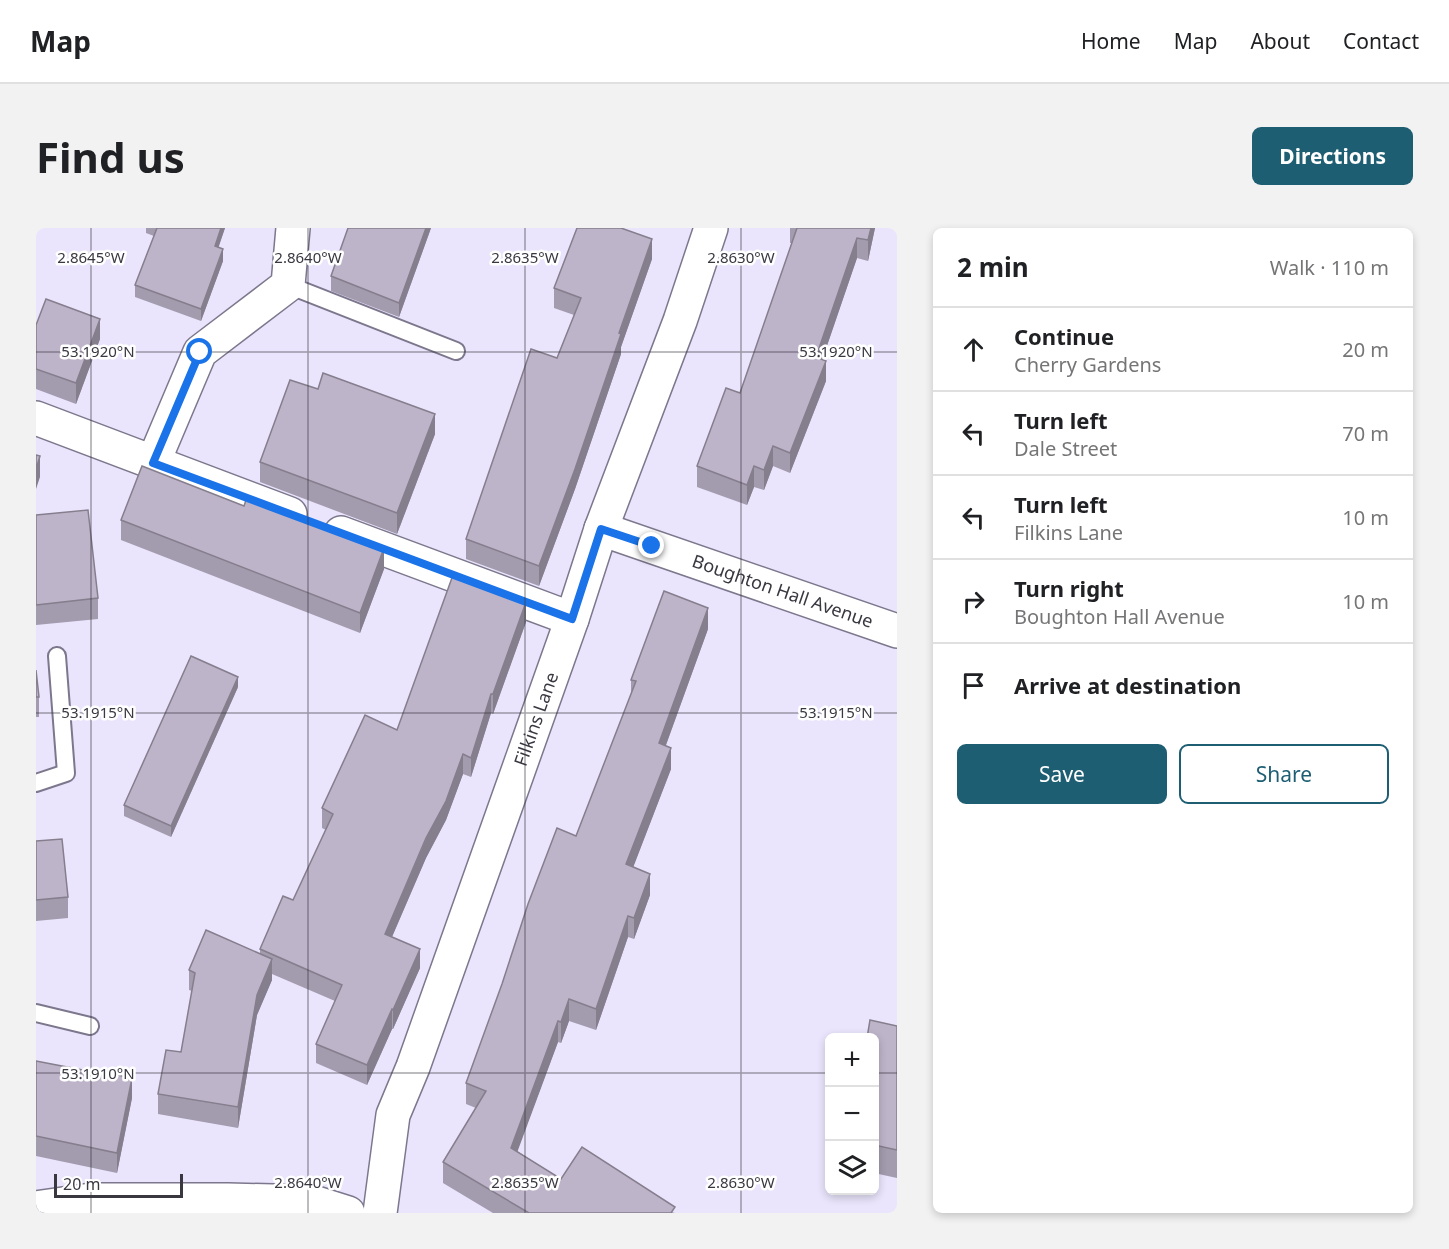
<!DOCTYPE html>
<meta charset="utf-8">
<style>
:root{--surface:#fff;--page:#f2f2f2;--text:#202124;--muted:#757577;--line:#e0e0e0;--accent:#1e5e73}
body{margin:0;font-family:"Noto Sans",sans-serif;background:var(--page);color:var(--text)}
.controls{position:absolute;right:18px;bottom:18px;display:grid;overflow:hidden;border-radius:9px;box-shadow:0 3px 9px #0003}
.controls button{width:54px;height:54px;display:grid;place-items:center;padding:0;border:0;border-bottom:2px solid var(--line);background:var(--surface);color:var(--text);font:30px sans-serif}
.scale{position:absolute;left:18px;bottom:15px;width:129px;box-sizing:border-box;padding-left:6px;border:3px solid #393740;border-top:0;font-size:16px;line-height:21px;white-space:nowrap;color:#393740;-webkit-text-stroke:4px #fff;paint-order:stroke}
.stop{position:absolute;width:18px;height:18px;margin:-14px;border:4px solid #1a73e8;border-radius:50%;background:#fff}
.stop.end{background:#1a73e8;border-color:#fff;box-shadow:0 2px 6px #0008}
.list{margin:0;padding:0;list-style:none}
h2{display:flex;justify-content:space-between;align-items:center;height:78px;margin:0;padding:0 24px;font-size:26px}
h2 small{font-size:20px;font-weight:400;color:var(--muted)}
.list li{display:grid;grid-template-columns:39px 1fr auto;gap:18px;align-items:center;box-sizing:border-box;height:84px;padding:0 24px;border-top:2px solid var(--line)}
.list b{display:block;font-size:22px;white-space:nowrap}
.list p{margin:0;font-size:20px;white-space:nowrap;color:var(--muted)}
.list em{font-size:20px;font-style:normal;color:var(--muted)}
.actions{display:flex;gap:12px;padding:18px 24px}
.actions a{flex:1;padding:14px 0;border:2px solid var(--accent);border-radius:9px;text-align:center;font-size:21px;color:var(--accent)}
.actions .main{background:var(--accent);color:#fff}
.icon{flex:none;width:33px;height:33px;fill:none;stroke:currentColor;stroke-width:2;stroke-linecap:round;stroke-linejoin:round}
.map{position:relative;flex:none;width:861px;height:985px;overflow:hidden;border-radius:9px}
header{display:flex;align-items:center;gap:36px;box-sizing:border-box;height:84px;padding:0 30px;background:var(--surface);border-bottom:2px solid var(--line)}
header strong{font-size:28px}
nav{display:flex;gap:33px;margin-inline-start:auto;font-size:21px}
.intro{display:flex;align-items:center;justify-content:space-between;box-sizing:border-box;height:144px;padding:0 36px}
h1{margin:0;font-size:42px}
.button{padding:15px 27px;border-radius:9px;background:var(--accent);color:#fff;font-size:21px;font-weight:700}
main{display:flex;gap:36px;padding:0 36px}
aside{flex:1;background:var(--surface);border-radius:9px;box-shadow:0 3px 9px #0003}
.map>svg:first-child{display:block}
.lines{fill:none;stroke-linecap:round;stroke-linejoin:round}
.service-casing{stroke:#7c778c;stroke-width:20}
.minor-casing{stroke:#7c778c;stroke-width:36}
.service{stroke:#fff;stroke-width:16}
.minor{stroke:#fff;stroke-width:33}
.wall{fill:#a39bae}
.shaded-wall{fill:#857e8d}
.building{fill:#beb4ca;stroke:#857e8d;stroke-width:1.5}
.route{stroke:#1a73e8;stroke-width:8}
.ticks{fill:none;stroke:#393740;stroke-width:1.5;stroke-opacity:0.45}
.labels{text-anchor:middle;stroke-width:5;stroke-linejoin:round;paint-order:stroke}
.street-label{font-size:18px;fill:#393740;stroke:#fff}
.ticks-label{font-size:15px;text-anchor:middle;fill:#393740;stroke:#fff;stroke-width:5;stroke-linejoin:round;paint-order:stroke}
</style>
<header>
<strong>Map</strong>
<nav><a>Home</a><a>Map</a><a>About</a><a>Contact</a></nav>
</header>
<div class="intro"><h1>Find us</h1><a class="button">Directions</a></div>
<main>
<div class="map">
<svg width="861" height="985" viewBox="0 0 861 985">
<rect width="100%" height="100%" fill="#eae5fc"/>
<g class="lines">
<defs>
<g id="service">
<polyline points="252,57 420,123"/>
<polyline points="0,555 30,545 21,428"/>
<polyline points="0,785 54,798"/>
</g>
<g id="minor">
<polyline points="0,190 254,286"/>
<polyline points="117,235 164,124 252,57 257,0"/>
<path id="s1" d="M565,301L861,403"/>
<polyline points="305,305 536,391"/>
<polyline points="0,980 55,972 192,972 277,974 312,985"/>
<path id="s2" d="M344,985L357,887L377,839L536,391L565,301L644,93L675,0"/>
</g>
</defs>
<!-- service casing -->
<use href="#service" class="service-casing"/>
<!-- minor casing -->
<use href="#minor" class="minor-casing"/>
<!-- service -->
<use href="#service" class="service"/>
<!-- minor -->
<use href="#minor" class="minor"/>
</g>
<!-- wall -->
<g class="wall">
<polygon points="110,0 189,0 182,19 187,33 165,93 99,69 99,57 118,8 110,5"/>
<polygon points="395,0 363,89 295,63 295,48"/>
<polygon points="754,0 839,0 832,33 821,30 786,132 790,153 754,245 737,238 728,262 718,259 711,277 661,259 661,238 704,165 756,15 754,15"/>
<polygon points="616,31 585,119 585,126 539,261 503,358 430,331 430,311 521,130 538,87 518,80 518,60"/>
<polygon points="0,97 64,111 40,176 0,161"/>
<polygon points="282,161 399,206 361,306 224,254 224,234"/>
<polygon points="0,287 62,370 62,391 0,397"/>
<polygon points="85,292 348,341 324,405 85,312"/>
<polygon points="490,394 457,486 455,485 435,549 427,546 410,592 390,630 356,709 384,740 357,801 356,801 331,857 280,835 280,816 299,773 236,746 236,752 221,787 202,900 122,886 122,866 145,824 156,763 153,762 153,742 224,726 224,721 257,672 290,602 286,600 286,580 361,502"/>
<polygon points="672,401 630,517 635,541 597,639 614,667 598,711 592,709 560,802 533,793 525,815 522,814 481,923 525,951 639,985 457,985 407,955 407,934 440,880 430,876 430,855 540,608 595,466 595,452"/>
<polygon points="0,442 3,469 3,489 0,489"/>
<polygon points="202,459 135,609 88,588 88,577"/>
<polygon points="0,613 32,669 32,690 0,693"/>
<polygon points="861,798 861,950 838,945 838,810"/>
<polygon points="0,833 96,870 81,945 0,928"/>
</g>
<!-- shaded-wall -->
<g class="shaded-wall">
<polygon points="185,0 189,0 179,30 179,18"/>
<polygon points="390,0 395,0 363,89 363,75"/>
<polygon points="835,0 839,0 832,33 832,12"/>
<polygon points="821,10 821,30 780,150 780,129"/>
<polygon points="616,11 616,31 585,119 585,126 539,261 503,358 503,338"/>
<polygon points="187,21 187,33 165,93 165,81"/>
<polygon points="64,91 64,111 40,176 40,155"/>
<polygon points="790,133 790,153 754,245 754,225"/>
<polygon points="399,186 399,206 361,306 361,285"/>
<polygon points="737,218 737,238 728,262 728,242"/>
<polygon points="4,228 4,249 0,261 0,241"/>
<polygon points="718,238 718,259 711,277 711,257"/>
<polygon points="348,320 348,341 324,405 324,385"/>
<polygon points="490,374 490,394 457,486 457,466"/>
<polygon points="672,380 672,401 623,536 623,515"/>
<polygon points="202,449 202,459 135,609 135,598"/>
<polygon points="455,466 455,485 435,549 435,530"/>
<polygon points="635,520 635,541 590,658 590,636"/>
<polygon points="427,526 427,546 410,592 390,630 349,725 349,706"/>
<polygon points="614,646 614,667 598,711 598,690"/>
<polygon points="592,688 592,709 560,802 560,781"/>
<polygon points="384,721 384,740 357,801 357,782"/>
<polygon points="236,731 236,752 221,787 202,900 202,879 221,767"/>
<polygon points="533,771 533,793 525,815 525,794"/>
<polygon points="356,781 356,801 331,857 331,837"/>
<polygon points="522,793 522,814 475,941 475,920"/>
<polygon points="96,850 96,870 81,945 81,925"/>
</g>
<!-- building -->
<g class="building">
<polygon points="121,0 185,0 179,18 187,21 165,81 99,57"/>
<polygon points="312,0 390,0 363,75 295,48"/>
<polygon points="541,0 585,0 616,11 583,105 585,106 539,241 503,338 430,311 495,121 521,130 545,70 518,60"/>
<polygon points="761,0 835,0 832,12 821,10 780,129 790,133 754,225 737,218 728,242 718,238 711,257 661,238 690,160 704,165"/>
<polygon points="10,71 64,91 40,155 0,141 0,97"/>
<polygon points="287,145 399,186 361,285 224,234 254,152 282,161"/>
<polygon points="0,227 4,228 0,241"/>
<polygon points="106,238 208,278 211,269 348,320 324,385 85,292"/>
<polygon points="52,282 62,370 0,377 0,287"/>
<polygon points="417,347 490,374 457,466 455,466 435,530 427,526 410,573 390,610 349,706 384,721 357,782 356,781 331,837 280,816 306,757 224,721 247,668 257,672 297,586 286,580 329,487 361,502"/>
<polygon points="628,363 672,380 623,515 635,520 590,636 614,646 598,690 592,688 560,781 533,771 525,794 522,793 475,920 525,951 546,919 639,979 635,985 493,985 407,934 450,863 430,855 466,756 492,676 521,600 540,608 600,453 595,452"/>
<polygon points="155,428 202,449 135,598 88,577"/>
<polygon points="0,442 3,469 0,469"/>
<polygon points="26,611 32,669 0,672 0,613"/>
<polygon points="170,702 236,731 221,767 202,879 122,866 130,822 145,824 159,745 153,742"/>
<polygon points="834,792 861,798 861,922 838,917 838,810 831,810"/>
<polygon points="0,833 52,843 52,841 96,850 81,925 0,908"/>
</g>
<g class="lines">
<!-- route -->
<polyline class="route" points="164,124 117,235 536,391 565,301 616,318"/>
</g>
<!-- ticks -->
<path class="ticks" d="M55,0V985M272,0V985M489,0V985M705,0V985M0,124H861M0,485H861M0,845H794M838,845H861"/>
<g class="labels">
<!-- street labels -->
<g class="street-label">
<text dy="6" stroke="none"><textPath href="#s1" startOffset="192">Boughton Hall Avenue</textPath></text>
<text dy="6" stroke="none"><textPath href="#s2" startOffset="520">Filkins Lane</textPath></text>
</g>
</g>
<g class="ticks-label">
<text x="55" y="35">2.8645°W</text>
<text x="272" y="35">2.8640°W</text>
<text x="489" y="35">2.8635°W</text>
<text x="705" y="35">2.8630°W</text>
<text x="62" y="129">53.1920°N</text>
<text x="800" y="129">53.1920°N</text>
<text x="62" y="490">53.1915°N</text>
<text x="800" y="490">53.1915°N</text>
<text x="62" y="851">53.1910°N</text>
<text x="272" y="960">2.8640°W</text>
<text x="489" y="960">2.8635°W</text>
<text x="705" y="960">2.8630°W</text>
</g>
</svg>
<div class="controls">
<button>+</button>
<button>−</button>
<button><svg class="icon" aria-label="layers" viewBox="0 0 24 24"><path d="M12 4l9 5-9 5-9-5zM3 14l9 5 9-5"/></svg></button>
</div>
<div class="scale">20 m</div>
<div class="stop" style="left:164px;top:124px"></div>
<div class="stop end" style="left:616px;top:318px"></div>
</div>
<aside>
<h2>2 min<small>Walk · 110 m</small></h2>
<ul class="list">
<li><svg class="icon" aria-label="ahead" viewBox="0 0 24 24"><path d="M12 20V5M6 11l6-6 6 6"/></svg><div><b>Continue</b><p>Cherry Gardens</p></div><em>20 m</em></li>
<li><svg class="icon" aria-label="left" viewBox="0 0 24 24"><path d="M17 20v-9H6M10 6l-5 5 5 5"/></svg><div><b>Turn left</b><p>Dale Street</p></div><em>70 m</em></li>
<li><svg class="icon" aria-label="left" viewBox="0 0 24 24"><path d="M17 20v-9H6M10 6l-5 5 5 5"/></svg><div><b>Turn left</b><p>Filkins Lane</p></div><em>10 m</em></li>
<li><svg class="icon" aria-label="right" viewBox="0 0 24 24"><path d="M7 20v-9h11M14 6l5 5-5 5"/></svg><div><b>Turn right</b><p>Boughton Hall Avenue</p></div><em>10 m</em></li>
<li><svg class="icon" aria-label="arrive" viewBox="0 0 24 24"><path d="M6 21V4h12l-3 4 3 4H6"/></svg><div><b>Arrive at destination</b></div></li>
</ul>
<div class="actions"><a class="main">Save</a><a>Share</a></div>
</aside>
</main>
